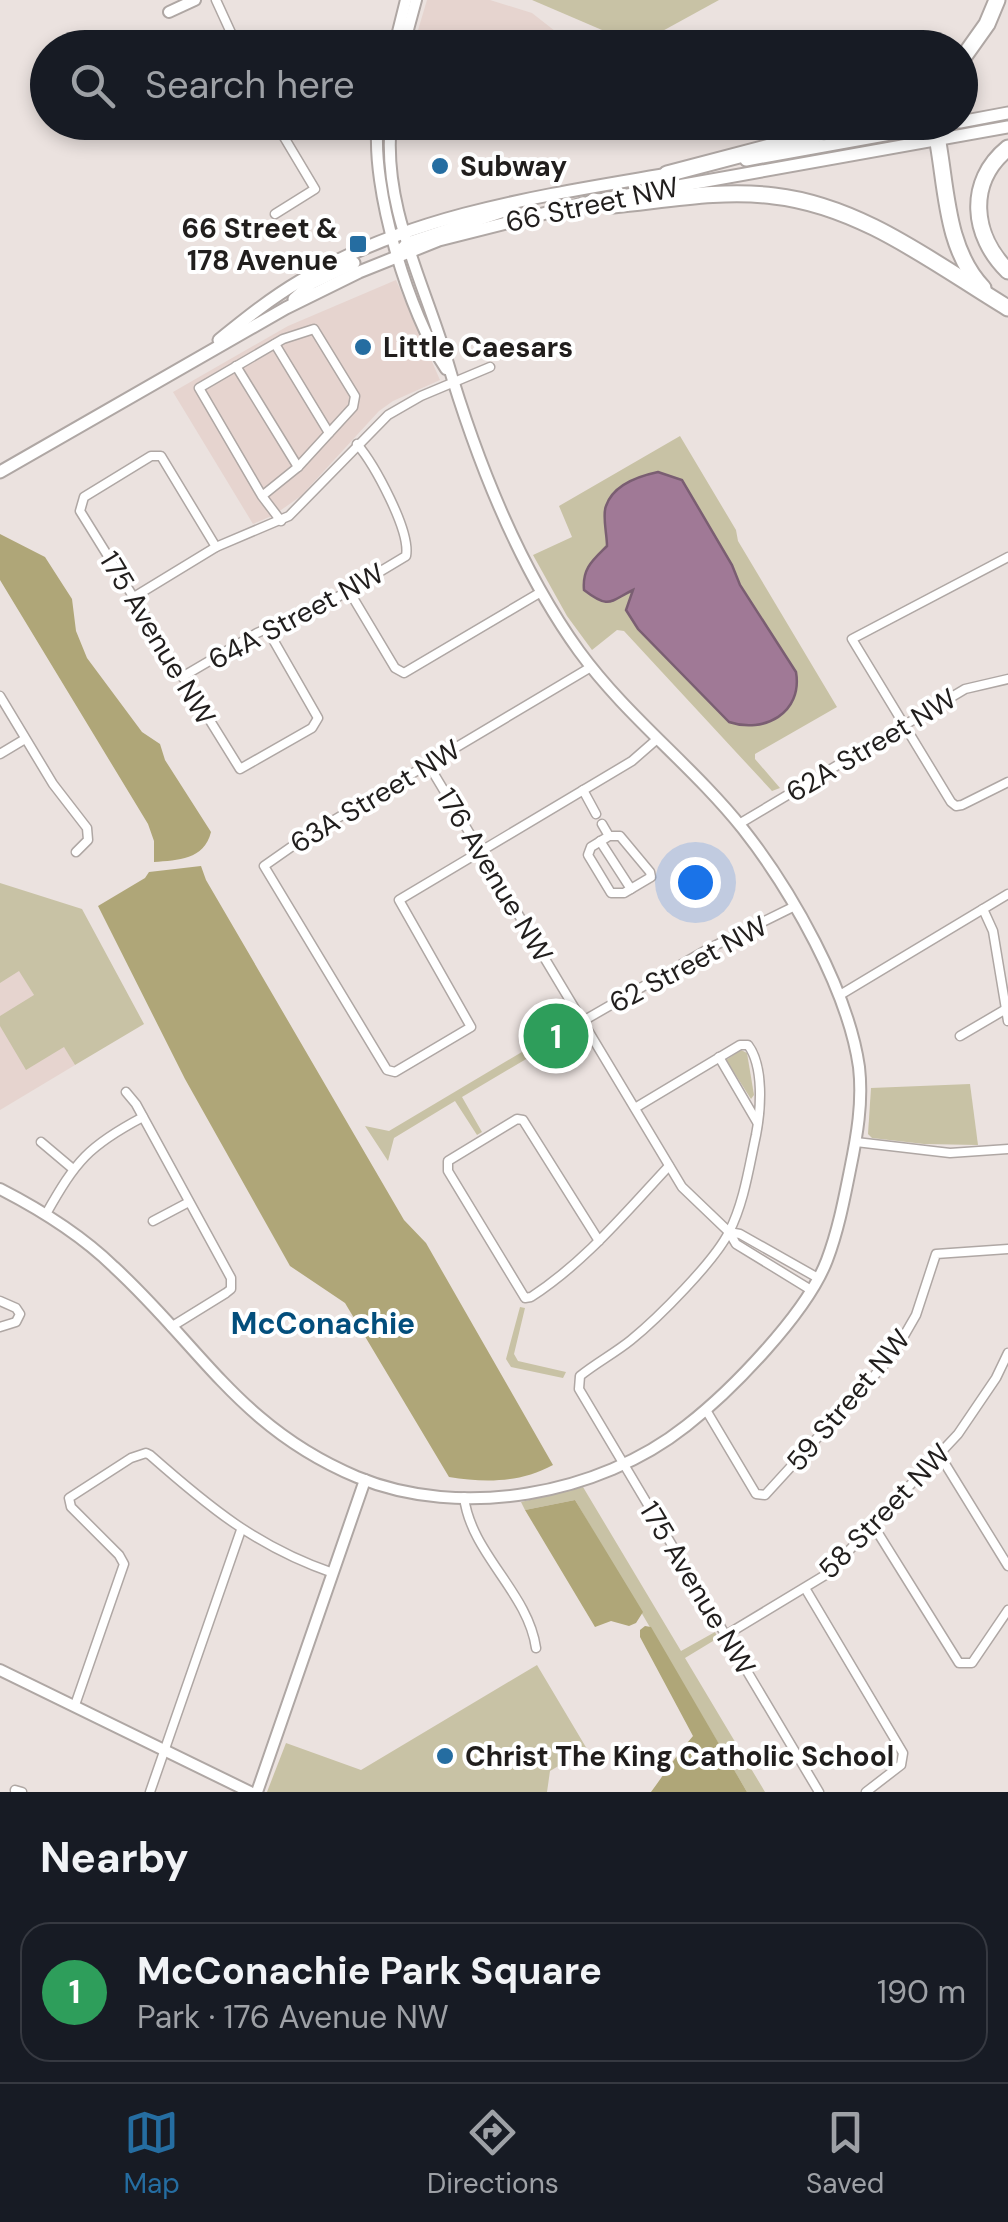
<!DOCTYPE html>
<meta charset="utf-8">
<style>
:root{--surface:#171b24;--page:#242831;--text:#f1f3f6;--muted:#9ea1a6;--line:#363941;--accent:#256da1}
body{margin:0;font-family:"DM Sans",sans-serif;background:var(--page);color:var(--text)}
.you{position:absolute;left:695px;top:882px;width:35px;height:35px;margin:-25px;border:8px solid #fff;border-radius:50%;background:#1a73e8;box-shadow:0 0 0 15px #1a73e833}
.badge{display:grid;place-items:center;width:65px;height:65px;border-radius:50%;background:var(--accent);color:#fff;font-size:32px;font-weight:700}
.pin{position:absolute;translate:-50% -50%;border:5px solid #fff;box-shadow:0 2px 10px #0006}
.list{margin:0;padding:0;list-style:none}
h2{display:flex;justify-content:space-between;align-items:center;height:130px;margin:0;padding:0 40px;font-size:42px}
h2 small{font-size:32px;font-weight:400;color:var(--muted)}
.list li{display:grid;grid-template-columns:65px 1fr auto;gap:30px;align-items:center;box-sizing:border-box;height:140px;margin:0 20px 20px;padding:0 20px;border:2px solid var(--line);border-radius:30px}
.list b{display:block;font-size:38px;white-space:nowrap}
.list p{margin:0;font-size:32px;white-space:nowrap;color:var(--muted)}
.list em{font-size:32px;font-style:normal;color:var(--muted)}
.icon{flex:none;width:55px;height:55px;fill:none;stroke:currentColor;stroke-width:2;stroke-linecap:round;stroke-linejoin:round}
.map{position:relative;flex:none;width:1008px;height:1792px;overflow:hidden}
.search{position:absolute;background:var(--surface);box-shadow:0 5px 15px #0003;left:30px;right:30px;top:30px;height:110px;display:flex;align-items:center;gap:25px;box-sizing:border-box;padding:0 35px;border-radius:55px;color:var(--muted);font-size:38px}
.sheet{height:290px;background:var(--surface)}
nav{display:flex;justify-content:space-around;align-items:center;box-sizing:border-box;height:140px;border-top:2px solid var(--line);background:var(--surface);font-size:28px;color:var(--muted)}
nav a{display:grid;justify-items:center;gap:5px}
nav .on{color:var(--accent)}
.map>svg:first-child{display:block}
.built{fill:#e6d4cf}
.green{fill:#c8c2a5}
.forest{fill:#afa678}
.water{fill:#a07996;stroke:#7a5e72;stroke-width:2.5}
.lines{fill:none;stroke-linecap:round;stroke-linejoin:round}
.minor-casing{stroke:#afa7a4;stroke-width:11}
.tertiary-casing{stroke:#afa7a4;stroke-width:14}
.secondary-casing{stroke:#afa7a4;stroke-width:15}
.motorway-casing{stroke:#afa7a4;stroke-width:19}
.minor{stroke:#fff;stroke-width:8}
.tertiary{stroke:#fff;stroke-width:10}
.secondary{stroke:#fff;stroke-width:11}
.motorway{stroke:#fff;stroke-width:15}
.poi-dot{fill:#256da1;stroke:#fff;stroke-width:4}
.labels{text-anchor:middle;stroke-width:8;stroke-linejoin:round;paint-order:stroke}
.poi-label{font-size:28px;font-weight:bold;fill:#211e1d;stroke:#fff;text-anchor:start}
.street-label{font-size:28px;fill:#211e1d;stroke:#fff}
.neighbourhood-label{font-size:30px;font-weight:bold;fill:#034e7c;stroke:#fff}
</style>
<div class="map">
<svg width="1008" height="1792" viewBox="0 0 1008 1792">
<rect width="100%" height="100%" fill="#ebe2df"/>
<!-- built -->
<g class="built">
<polygon points="427,0 490,0 532,13 555,31 555,47 413,47"/>
<polygon points="396,280 440,380 393,401 379,411 301,496 274,515 253,524 173,392 288,326"/>
<polygon points="0,937 75,1065 0,1110"/>
</g>
<!-- green -->
<g class="green">
<polygon points="532,0 719,0 637,45"/>
<polygon points="680,436 736,530 738,541 837,707 755,754 755,759 780,788 772,791 624,631 617,630 592,650 567,616 533,555 572,537 559,506"/>
<polygon points="0,883 82,909 144,1024 75,1065 64,1047 26,1070 0,1026 0,1016 34,995 19,971 0,983"/>
<polygon points="568,1012 582,1037 544,1060 533,1055 462,1097 482,1132 477,1135 455,1101 394,1138 388,1161 365,1126 389,1131 527,1049 530,1034"/>
<polygon points="741,1050 747,1053 754,1095 751,1099 726,1060"/>
<polygon points="970,1084 978,1145 924,1144 872,1138 868,1134 871,1088"/>
<polygon points="520,1307 525,1308 514,1354 518,1361 566,1372 563,1378 511,1367 506,1359"/>
<polygon points="583,1487 681,1651 715,1632 718,1638 685,1658 765,1792 747,1792 575,1500 525,1510 521,1502"/>
<polygon points="537,1665 587,1749 550,1771 547,1792 267,1792 286,1743 361,1770"/>
</g>
<!-- forest -->
<g class="forest">
<path d="M0,534L45,557L72,599L76,631L87,658L142,732L160,744L165,760L211,832C204,860 178,860 154,862V841L148,824L0,580Z"/>
<path d="M201,866L206,880L404,1220L426,1243L553,1465C520,1483 485,1483 449,1477L345,1303L290,1266L185,1079L98,906L145,878L149,872Z"/>
<polygon points="575,1500 643,1612 636,1623 629,1626 611,1621 595,1627 525,1510"/>
<path d="M645,1626L651,1627L747,1792H651C665,1773 677,1754 693,1736L640,1637V1630Z"/>
</g>
<!-- water -->
<path class="water" d="M658,472L682,480L732,565L740,585L796,672C803,713 764,734 729,722L638,629L626,610L633,590C610,601 610,610 584,590C582,568 593,560 607,546C607,534 602,515 606,506C613,485 639,476 658,472Z"/>
<g class="lines">
<defs>
<g id="minor">
<polyline points="216,0 238,48"/>
<polyline points="275,122 315,189 275,214"/>
<polyline points="275,344 329,433"/>
<polyline points="236,366 298,467"/>
<polyline points="262,496 298,467 353,407 355,396 314,329 283,339 199,388 262,496 281,521"/>
<polyline points="216,547 161,456 151,456 84,497 80,511 240,769 312,728 318,718 267,629"/>
<polyline points="1008,557 852,639 951,802 956,806 962,805 1008,782"/>
<polyline points="349,591 395,668 404,673 541,592"/>
<polyline points="134,597 216,547 289,516 388,415 421,396 490,367"/>
<polyline points="591,667 304,838 264,866 387,1070 395,1072 471,1027 399,900 632,761 656,740"/>
<path d="M182,677L257,633L336,598L406,556C411,531 374,464 357,444"/>
<polyline points="0,696 53,784 87,828 88,840 76,852"/>
<polyline points="0,754 25,739"/>
<polyline points="428,764 682,1187 729,1232 736,1244 811,1290"/>
<polyline points="583,790 596,814"/>
<polyline points="602,824 609,836 620,836 650,872 651,877 624,893 611,893 588,855 591,847 609,836"/>
<polyline points="739,824 965,689 1008,679"/>
<polyline points="600,841 631,889"/>
<polyline points="983,909 993,931 1008,1021"/>
<polyline points="840,995 1008,894"/>
<polyline points="583,1021 708,949 793,907"/>
<polyline points="960,1036 1006,1009"/>
<polyline points="719,1057 757,1122"/>
<polyline points="126,1092 136,1104 231,1278 231,1289 226,1293 171,1327"/>
<path d="M635,1108L740,1045H748C764,1066 761,1109 756,1135C749,1167 744,1203 729,1232C714,1262 658,1318 631,1340C615,1353 596,1363 580,1376L579,1389L819,1792"/>
<polyline points="41,1142 73,1169"/>
<polyline points="856,1142 950,1153 1008,1149"/>
<path d="M46,1214C76,1161 88,1146 143,1117"/>
<polyline points="153,1221 189,1202"/>
<polyline points="729,1232 740,1234 818,1278"/>
<path d="M599,1241L523,1120L517,1119L448,1161V1171L525,1298L531,1297C585,1262 625,1213 669,1166"/>
<polyline points="0,1301 16,1308 20,1314 16,1322 0,1327"/>
<polyline points="706,1410 756,1494 765,1495 893,1355 916,1315 936,1254 1008,1249"/>
<polyline points="939,1454 1008,1566"/>
<path d="M464,1497C471,1554 528,1592 536,1648"/>
<polyline points="873,1525 959,1663 972,1663 1008,1610"/>
<polyline points="805,1588 903,1753 901,1765 866,1792"/>
<polyline points="726,1635 827,1574 958,1434 996,1378 1008,1353"/>
<path d="M75,1705L124,1564L119,1555L71,1507L69,1498L131,1458L146,1453L150,1455C209,1507 257,1547 333,1573"/>
<polyline points="15,1790 22,1792"/>
<polyline points="150,1792 241,1530"/>
</g>
<g id="tertiary">
<polyline points="169,12 195,0"/>
<polyline points="394,48 406,0"/>
<polyline points="403,48 416,0"/>
<path d="M378,122C370,186 409,315 446,369"/>
<path d="M0,1189C41,1210 81,1235 114,1267C201,1347 240,1428 357,1477C461,1520 599,1495 686,1426C731,1391 807,1313 827,1260C838,1231 844,1200 850,1170C857,1136 863,1102 859,1067C848,990 791,890 743,829C693,766 627,717 579,651C517,565 476,459 446,357C423,280 382,205 391,122"/>
<polyline points="0,1670 250,1792"/>
<polyline points="257,1792 365,1480"/>
</g>
<g id="secondary">
<polyline points="960,122 1008,113"/>
<polyline points="746,160 957,122"/>
<polyline points="400,251 408,243 507,210"/>
<polyline points="294,299 312,283 354,263"/>
<path d="M219,340C245,319 271,298 300,281C412,213 547,195 674,173"/>
<polyline points="0,472 286,308 359,272 439,240 594,201 1008,127"/>
</g>
<g id="motorway">
<polyline points="960,62 987,24 997,0"/>
<path d="M935,127C947,180 943,246 983,288"/>
<path d="M1008,148C966,182 972,236 1008,271"/>
<polyline points="667,174 865,122"/>
<path d="M594,201L613,205C665,200 721,189 774,196C862,206 935,264 1008,308"/>
</g>
</defs>
<!-- minor casing -->
<use href="#minor" class="minor-casing"/>
<!-- tertiary casing -->
<use href="#tertiary" class="tertiary-casing"/>
<!-- secondary casing -->
<use href="#secondary" class="secondary-casing"/>
<!-- motorway casing -->
<use href="#motorway" class="motorway-casing"/>
<!-- minor -->
<use href="#minor" class="minor"/>
<!-- tertiary -->
<use href="#tertiary" class="tertiary"/>
<!-- secondary -->
<use href="#secondary" class="secondary"/>
<!-- motorway -->
<use href="#motorway" class="motorway"/>
</g>
<!-- markers -->
<g class="poi-dot">
<circle cx="440" cy="166" r="10"/>
<rect x="348" y="234" width="20" height="20" rx="5"/>
<circle cx="363" cy="347" r="10"/>
<circle cx="445" cy="1756" r="10"/>
</g>
<g class="labels">
<!-- poi labels -->
<g class="poi-label">
<text x="460" y="176">Subway</text>
<text x="338" y="238" text-anchor="end">66 Street &amp;<tspan x="338" dy="32">178 Avenue</tspan></text>
<text x="383" y="357">Little Caesars</text>
<text x="465" y="1766">Christ The King Catholic School</text>
</g>
<!-- street labels -->
<g class="street-label">
<text transform="translate(592 204) rotate(-12)" y="10">66 Street NW</text>
<text transform="translate(296 616) rotate(-28)" y="10">64A Street NW</text>
<text transform="translate(158 638) rotate(59)" y="10">175 Avenue NW</text>
<text transform="translate(871 745) rotate(-31)" y="10">62A Street NW</text>
<text transform="translate(375 796) rotate(-31)" y="10">63A Street NW</text>
<text transform="translate(495 875) rotate(59)" y="10">176 Avenue NW</text>
<text transform="translate(688 964) rotate(-28)" y="10">62 Street NW</text>
<text transform="translate(848 1400) rotate(-50)" y="10">59 Street NW</text>
<text transform="translate(884 1511) rotate(-46)" y="10">58 Street NW</text>
<text transform="translate(698 1588) rotate(59)" y="10">175 Avenue NW</text>
</g>
<!-- neighbourhood labels -->
<g class="neighbourhood-label">
<text x="323" y="1334">McConachie</text>
</g>
</g>
</svg>
<div class="you"></div>
<div class="pin badge" style="left:556px;top:1036px;background:#2e9e5b">1</div>
<div class="search"><svg class="icon" aria-label="search" viewBox="0 0 24 24"><circle cx="10" cy="10" r="6"/><path d="M15 15l6 6"/></svg>Search here</div>
</div>
<section class="sheet">
<h2>Nearby<small></small></h2>
<ul class="list">
<li><span class="badge" style="background:#2e9e5b">1</span><div><b>McConachie Park Square</b><p>Park · 176 Avenue NW</p></div><em>190 m</em></li>
</ul>
</section>
<nav>
<a class="on"><svg class="icon" aria-label="map" viewBox="0 0 24 24"><path d="M3 6l6-2 6 2 6-2v14l-6 2-6-2-6 2zM9 4v14M15 6v14"/></svg>Map</a>
<a><svg class="icon" aria-label="directions" viewBox="0 0 24 24"><path d="M12 3l9 9-9 9-9-9zM9 14v-3h6M13 9l2 2-2 2"/></svg>Directions</a>
<a><svg class="icon" aria-label="saved" viewBox="0 0 24 24"><path d="M7 4h10v16l-5-4-5 4z"/></svg>Saved</a>
</nav>
